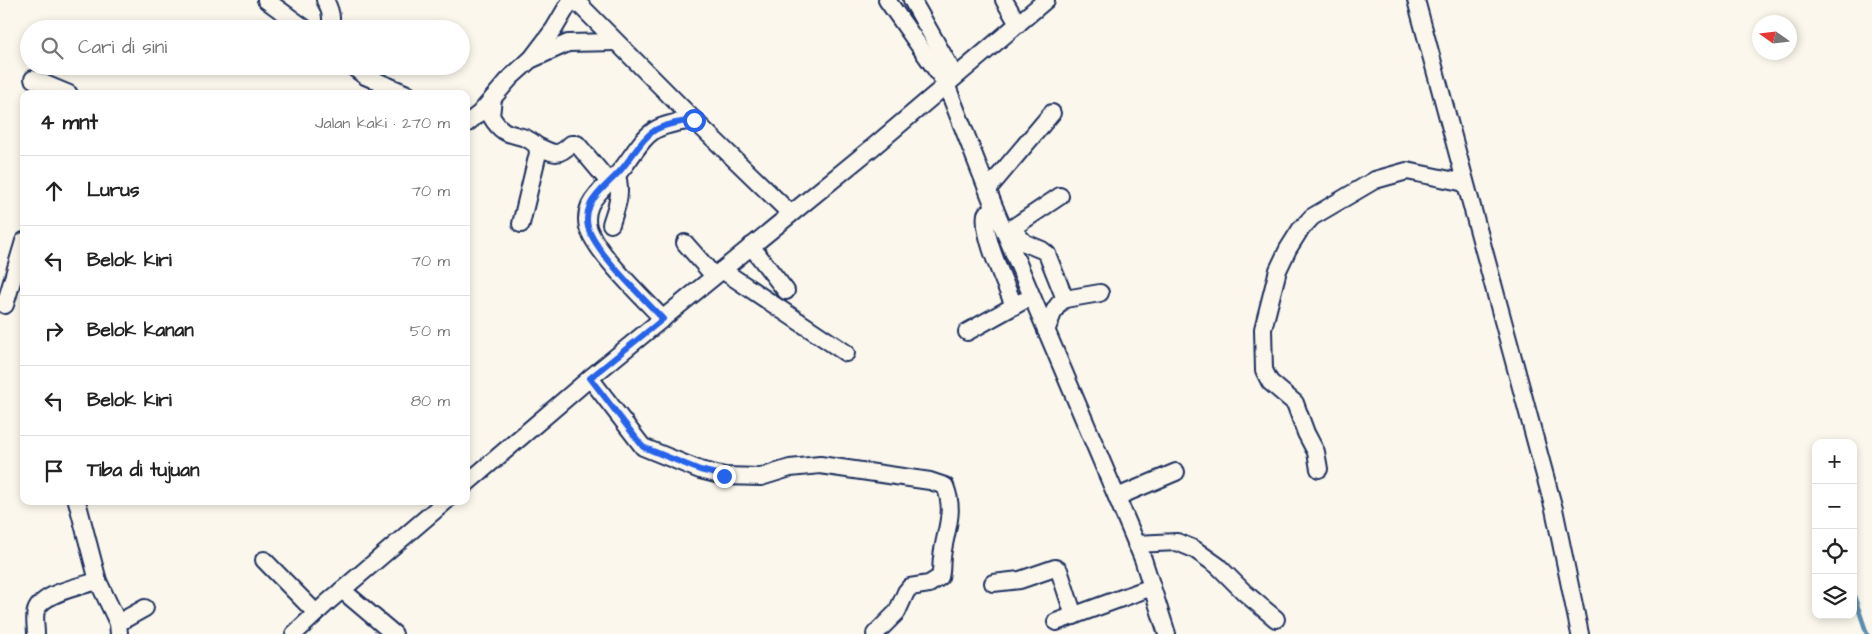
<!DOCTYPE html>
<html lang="id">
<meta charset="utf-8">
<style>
:root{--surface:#fff;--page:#f6f6f6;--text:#222;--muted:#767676;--line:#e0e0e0}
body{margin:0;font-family:"Architects Daughter",sans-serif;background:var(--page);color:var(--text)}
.controls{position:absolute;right:15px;bottom:15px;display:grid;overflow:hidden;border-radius:10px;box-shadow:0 2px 8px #0003}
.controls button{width:45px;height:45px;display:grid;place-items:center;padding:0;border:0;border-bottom:1px solid var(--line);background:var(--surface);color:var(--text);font:25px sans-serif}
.compass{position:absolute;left:1752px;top:15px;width:45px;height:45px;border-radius:50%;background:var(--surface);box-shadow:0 2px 8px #0003;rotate:284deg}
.stop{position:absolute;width:15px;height:15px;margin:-11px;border:4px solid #2563eb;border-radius:50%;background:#fff}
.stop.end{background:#2563eb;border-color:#fff;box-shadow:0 1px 5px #0008}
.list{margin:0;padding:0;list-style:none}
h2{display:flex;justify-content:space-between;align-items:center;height:65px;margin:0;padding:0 20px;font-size:21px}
h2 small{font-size:16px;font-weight:400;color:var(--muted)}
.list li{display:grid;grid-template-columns:32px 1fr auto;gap:15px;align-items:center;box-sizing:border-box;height:70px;padding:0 20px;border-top:1px solid var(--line)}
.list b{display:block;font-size:19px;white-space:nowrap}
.list em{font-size:16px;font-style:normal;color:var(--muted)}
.icon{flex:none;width:28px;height:28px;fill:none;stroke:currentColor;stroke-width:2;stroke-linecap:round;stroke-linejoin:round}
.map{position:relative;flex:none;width:1872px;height:634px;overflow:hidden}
.search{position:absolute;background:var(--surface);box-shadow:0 2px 8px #0003;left:20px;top:20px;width:450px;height:55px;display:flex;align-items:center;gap:12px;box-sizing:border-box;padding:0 18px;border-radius:28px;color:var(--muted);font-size:19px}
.panel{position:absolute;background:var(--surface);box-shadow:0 2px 8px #0003;left:20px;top:90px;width:450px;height:415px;border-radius:10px}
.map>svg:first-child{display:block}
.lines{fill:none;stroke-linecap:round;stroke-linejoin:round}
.stream{stroke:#5b8db0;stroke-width:4.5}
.minor-casing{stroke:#1b2f5e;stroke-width:20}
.minor{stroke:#fbf7ec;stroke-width:16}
.route{stroke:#2563eb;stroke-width:6}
</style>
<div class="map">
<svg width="1872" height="634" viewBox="0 0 1872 634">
<rect width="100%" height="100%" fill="#fbf7ec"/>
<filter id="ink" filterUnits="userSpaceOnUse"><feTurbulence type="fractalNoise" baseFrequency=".02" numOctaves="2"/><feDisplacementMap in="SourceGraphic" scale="10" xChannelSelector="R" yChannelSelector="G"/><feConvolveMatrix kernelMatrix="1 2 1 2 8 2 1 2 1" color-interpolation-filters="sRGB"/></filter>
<g filter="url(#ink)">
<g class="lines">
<!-- stream -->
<polyline class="stream" points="1853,593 1867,634"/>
<defs>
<g id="minor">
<polyline points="266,0 306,29"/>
<path d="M325,0C330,9 334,19 329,29"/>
<polyline points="575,0 694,120 790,213"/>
<polyline points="887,0 946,84 995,209 1143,559 1167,634"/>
<polyline points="912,0 955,76"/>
<polyline points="1004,0 1018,24"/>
<polyline points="1416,0 1554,509 1580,634"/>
<polyline points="532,58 554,29 571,0"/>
<polyline points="352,66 365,76 407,94"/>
<polyline points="33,79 69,94"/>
<path d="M493,98L491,116C507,144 519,128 537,146L538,153L521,224"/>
<polyline points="466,124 480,113 511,77 530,60 568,43 616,42"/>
<path d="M537,146C553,153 557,158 571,144H577L609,182"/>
<polyline points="988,189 1052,113"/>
<path d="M995,209L986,214C982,237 1006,284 1014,306"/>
<path d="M611,224C617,205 622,195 617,175"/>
<polyline points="1012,229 1025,243 1042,250 1047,254 1065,299"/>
<polyline points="1005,233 1060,196"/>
<polyline points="685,243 714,276"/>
<polyline points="751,246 786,291"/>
<polyline points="722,270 846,353"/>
<polyline points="5,305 24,241"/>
<path d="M663,319C644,299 595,252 588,227C586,219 587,212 590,205C598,189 615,179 625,165C650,130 650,126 694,120"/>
<path d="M1046,331C1051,319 1054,305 1065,299L1100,293"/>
<polyline points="967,332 1023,301"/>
<path d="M590,378L643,447L700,470L724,476L761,477L790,468L820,465L930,481L945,486C956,513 945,530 942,557C941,564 942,570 940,577L929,584L910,587L906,592L897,612L875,634"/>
<polyline points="1319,469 1316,452 1306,433 1295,403 1270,382 1264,370 1263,329 1278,270 1288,249 1300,230 1312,217 1375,180 1407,171 1465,183"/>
<polyline points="466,484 590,378 873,147 1046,0"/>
<polyline points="1117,497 1176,472"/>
<polyline points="77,501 98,581 118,623 119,634"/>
<polyline points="1136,544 1177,542 1194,549 1218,566 1245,593 1276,619"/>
<polyline points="264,560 316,613"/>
<polyline points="993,583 1020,580 1055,568 1059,570 1074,616"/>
<polyline points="342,590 394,634"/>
<polyline points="1056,622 1152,587"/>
<polyline points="118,623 145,608"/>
<path d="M36,634C36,627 34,617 36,611C42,593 81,586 98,581"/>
<polyline points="294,634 328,602 446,501"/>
</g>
</defs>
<!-- minor casing -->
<use href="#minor" class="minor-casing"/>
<!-- minor -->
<use href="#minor" class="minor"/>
</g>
</g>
<g class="lines" filter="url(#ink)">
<!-- route -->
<path class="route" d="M694,120C650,126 651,130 625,165C615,179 598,189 590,205C587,212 586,219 588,227C595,252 644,299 663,319L590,378L643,447L700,470L724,476"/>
</g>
</svg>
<div class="controls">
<button>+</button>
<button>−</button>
<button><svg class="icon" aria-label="locate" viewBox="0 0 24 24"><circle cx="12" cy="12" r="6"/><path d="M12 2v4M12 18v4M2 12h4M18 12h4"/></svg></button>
<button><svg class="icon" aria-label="layers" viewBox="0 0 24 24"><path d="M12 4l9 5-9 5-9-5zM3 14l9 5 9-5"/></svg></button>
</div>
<svg class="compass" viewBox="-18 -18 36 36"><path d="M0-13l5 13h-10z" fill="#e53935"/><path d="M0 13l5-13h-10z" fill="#767676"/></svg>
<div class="stop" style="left:694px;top:120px"></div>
<div class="stop end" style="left:724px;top:476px"></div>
<div class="search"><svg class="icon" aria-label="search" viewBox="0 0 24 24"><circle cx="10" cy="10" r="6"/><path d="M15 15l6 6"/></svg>Cari di sini</div>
<section class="panel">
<h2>4 mnt<small>Jalan kaki · 270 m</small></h2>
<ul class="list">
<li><svg class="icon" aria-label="ahead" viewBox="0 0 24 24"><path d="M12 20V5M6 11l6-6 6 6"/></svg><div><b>Lurus</b></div><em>70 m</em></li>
<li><svg class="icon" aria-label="left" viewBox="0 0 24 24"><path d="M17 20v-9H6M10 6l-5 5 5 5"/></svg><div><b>Belok kiri</b></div><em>70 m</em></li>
<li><svg class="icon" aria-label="right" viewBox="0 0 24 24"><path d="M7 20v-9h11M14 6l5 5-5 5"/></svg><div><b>Belok kanan</b></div><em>50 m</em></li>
<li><svg class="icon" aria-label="left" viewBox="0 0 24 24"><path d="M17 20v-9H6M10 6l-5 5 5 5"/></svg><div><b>Belok kiri</b></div><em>80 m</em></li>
<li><svg class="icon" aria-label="arrive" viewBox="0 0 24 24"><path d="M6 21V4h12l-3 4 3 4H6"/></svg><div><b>Tiba di tujuan</b></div></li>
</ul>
</section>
</div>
